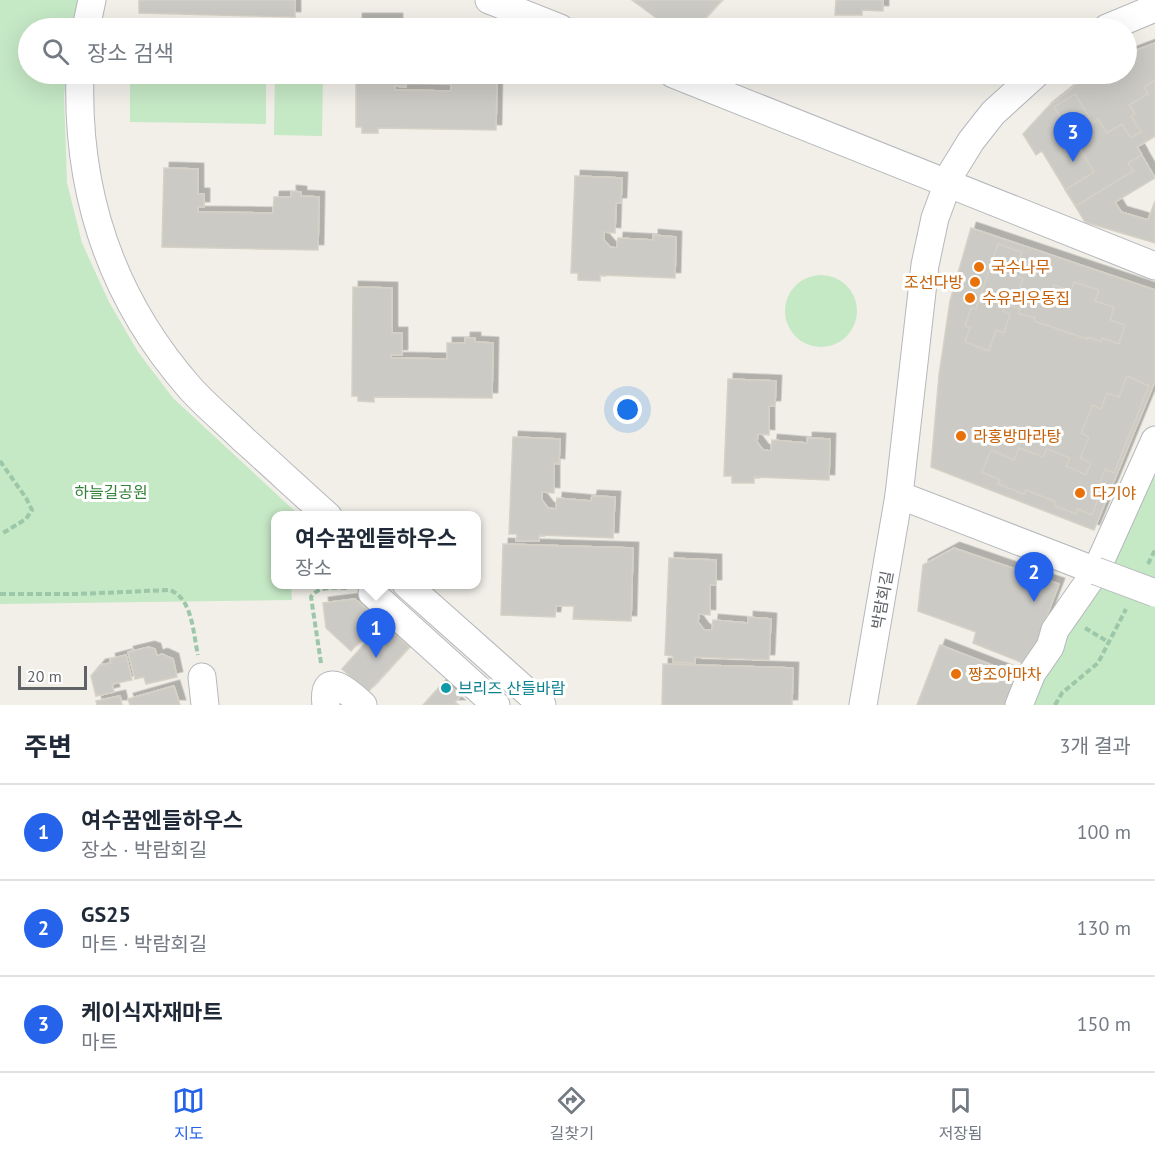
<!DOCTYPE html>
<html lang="ko">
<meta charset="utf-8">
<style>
:root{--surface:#fff;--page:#f6f6f7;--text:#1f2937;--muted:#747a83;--line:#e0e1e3;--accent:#2563eb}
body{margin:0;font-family:"PT Sans","Noto Sans KR",sans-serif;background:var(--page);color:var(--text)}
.scale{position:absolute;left:18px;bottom:15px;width:69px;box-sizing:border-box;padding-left:6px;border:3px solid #5f6368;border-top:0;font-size:16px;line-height:21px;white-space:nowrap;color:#5f6368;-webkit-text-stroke:4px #fff;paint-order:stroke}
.you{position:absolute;left:628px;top:410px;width:21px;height:21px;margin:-15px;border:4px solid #fff;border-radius:50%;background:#1a73e8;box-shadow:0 0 0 9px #1a73e833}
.badge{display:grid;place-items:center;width:39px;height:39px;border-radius:50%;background:var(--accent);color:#fff;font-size:20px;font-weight:700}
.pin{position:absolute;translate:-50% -50px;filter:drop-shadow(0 2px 3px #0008)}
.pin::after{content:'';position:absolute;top:32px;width:21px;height:18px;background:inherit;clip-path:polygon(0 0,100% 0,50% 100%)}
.popup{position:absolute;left:271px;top:511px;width:210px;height:78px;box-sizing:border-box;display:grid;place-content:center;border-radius:12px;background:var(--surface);filter:drop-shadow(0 2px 4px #0005);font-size:20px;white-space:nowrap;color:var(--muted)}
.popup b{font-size:22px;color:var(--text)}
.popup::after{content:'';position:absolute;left:50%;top:100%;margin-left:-12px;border:12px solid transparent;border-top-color:var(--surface)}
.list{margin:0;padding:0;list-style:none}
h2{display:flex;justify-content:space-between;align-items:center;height:78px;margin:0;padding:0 24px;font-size:26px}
h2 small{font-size:20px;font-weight:400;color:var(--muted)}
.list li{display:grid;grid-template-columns:39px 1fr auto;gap:18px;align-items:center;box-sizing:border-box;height:96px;padding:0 24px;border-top:2px solid var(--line)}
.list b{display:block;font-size:22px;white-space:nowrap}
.list p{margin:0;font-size:20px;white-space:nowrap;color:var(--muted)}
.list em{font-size:20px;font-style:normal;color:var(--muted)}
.icon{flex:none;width:33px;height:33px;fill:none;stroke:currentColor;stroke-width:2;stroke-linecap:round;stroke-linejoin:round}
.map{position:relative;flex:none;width:1155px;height:705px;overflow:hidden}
.search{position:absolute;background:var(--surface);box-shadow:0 6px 24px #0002;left:18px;right:18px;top:18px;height:66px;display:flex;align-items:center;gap:15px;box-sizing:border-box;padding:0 21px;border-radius:33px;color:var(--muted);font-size:22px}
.sheet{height:366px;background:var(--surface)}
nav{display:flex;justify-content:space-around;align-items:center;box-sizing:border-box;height:84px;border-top:2px solid var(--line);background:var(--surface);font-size:16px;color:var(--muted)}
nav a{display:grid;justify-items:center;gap:3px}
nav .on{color:var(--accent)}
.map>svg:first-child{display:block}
.green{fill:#c5e8c5}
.building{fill:#cccac5;stroke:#d6d1c6;stroke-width:1.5;filter:url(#shadow)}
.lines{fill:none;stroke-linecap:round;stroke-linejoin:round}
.minor-casing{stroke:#b5b8bc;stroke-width:29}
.path{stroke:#9cc7a9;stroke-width:4;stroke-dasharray:6 3;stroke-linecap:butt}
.minor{stroke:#fff;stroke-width:27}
.minor-bridge-casing{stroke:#b5b8bc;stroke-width:29;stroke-linecap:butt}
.minor-bridge{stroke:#fff;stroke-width:27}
.food-dot{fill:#e8710a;stroke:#fff;stroke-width:2}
.culture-dot{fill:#0f9aa8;stroke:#fff;stroke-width:2}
.labels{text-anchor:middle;stroke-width:6;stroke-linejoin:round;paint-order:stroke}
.food-label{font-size:16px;fill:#c56008;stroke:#fff;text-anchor:start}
.park-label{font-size:16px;fill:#348238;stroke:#fff}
.street-label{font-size:16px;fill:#5f6368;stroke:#fff}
.culture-label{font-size:16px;fill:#0d838f;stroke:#fff;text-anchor:start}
</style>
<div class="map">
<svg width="1155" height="705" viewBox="0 0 1155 705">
<defs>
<filter id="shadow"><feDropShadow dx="5.5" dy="-5.5" stdDeviation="0" flood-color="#0004"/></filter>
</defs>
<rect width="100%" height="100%" fill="#f1efe8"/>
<!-- green -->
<g class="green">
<polygon points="0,0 78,0 72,28 28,28 28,74 67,74 64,96 67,183 82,243 109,302 138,352 173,398 299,515 276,516 276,584 291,585 292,600 0,604"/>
<polygon points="275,74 323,74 322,136 274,135"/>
<polygon points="130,81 266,83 266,124 130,122"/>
<circle cx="821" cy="311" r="36"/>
<polygon points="1155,440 1155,705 1019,705"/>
</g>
<!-- building -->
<g class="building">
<polygon points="139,0 295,0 295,17 139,13"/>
<polygon points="632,0 722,0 696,28 670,28"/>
<polygon points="836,0 883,0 883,11 862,10 862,15 835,15"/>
<rect x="357" y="19" width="40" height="9"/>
<polygon points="1155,43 1155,136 1137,147 1155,178 1115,202 1121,212 1148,220 1155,201 1155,243 1085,222 1042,151 1036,155 1023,134 1047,108 1082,80 1092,74 1126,74 1126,54"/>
<polygon points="356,74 406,74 406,87 395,86 395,90 451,91 451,75 497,74 496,130 378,128 378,133 362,133 362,127 356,127"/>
<polygon points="1155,80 1155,136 1137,147 1142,155 1128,163 1133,171 1076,206 1065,190 1094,172 1054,107 1075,94 1093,123 1098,119 1107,133 1122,124 1131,138 1141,132 1131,116 1135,114 1129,105 1148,94 1144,87"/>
<polygon points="164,168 198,169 198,194 204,194 204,207 198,207 198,212 273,213 274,197 291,197 291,191 301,192 301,196 319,197 318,250 162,247"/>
<polygon points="575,176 622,178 621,203 616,203 615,233 604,232 604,240 610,247 617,248 618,238 653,240 653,235 676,237 675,278 600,275 600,281 578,280 578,273 571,273"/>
<polygon points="971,228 1155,290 1155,381 1094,530 931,467 939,375 950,301"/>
<polygon points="998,244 1022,252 1014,275 1023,279 1020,288 1050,297 1054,285 1071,291 1074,282 1099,290 1095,301 1114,307 1110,320 1125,325 1119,344 1102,338 1101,341 1087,337 1087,339 1034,321 1035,318 1018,313 1020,309 1005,304 1003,311 1010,314 1004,333 996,330 989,351 965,342 970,328 965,326 971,308 976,309"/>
<polygon points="353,287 392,288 392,333 402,333 402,355 391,355 391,358 447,359 447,343 465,343 465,338 475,338 475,342 493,343 492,398 374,397 374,402 358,401 358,396 352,396"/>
<polygon points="1127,376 1149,386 1114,473 1105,469 1096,493 1100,494 1092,515 1078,509 1076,514 1055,506 1056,502 1026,490 1024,494 998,484 1000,480 982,472 991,450 1014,460 1019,448 1043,457 1047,449 1070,458 1066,466 1086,475 1091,463 1080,458 1089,437 1081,433 1093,405 1101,409 1107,393 1119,397"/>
<polygon points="728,379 776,381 775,406 769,406 769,435 758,434 757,442 763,450 771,451 772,440 807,443 807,438 830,439 829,480 754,477 754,483 732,483 732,476 724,476"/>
<polygon points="513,437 560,439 559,464 554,463 554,493 542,492 542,500 548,508 556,509 557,498 591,501 592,496 615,497 613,538 539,535 539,541 516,541 517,534 509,534"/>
<polygon points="503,544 633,548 631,621 573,619 574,606 556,606 555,617 501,615"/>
<polygon points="954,548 1059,584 1028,665 973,643 976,632 918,611 923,565"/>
<polygon points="669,558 716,560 716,585 710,585 710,615 699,614 698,622 704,630 712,630 713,620 748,623 748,617 771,619 769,660 695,657 695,663 673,662 673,656 665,655"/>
<polygon points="355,599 379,620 351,651 326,628 323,603"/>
<polygon points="383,624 409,647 368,692 342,669"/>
<polygon points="940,645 1020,676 1008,705 917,705"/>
<polygon points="149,647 155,649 157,656 162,654 173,659 177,677 146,684 144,677 135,679 128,652"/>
<polygon points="126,655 132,680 112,684 114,692 96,696 91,676 100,665 111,663 110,659"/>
<polygon points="663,664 793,668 792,705 662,705"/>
<polygon points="445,681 461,696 455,702 459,705 423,705"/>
<polygon points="174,686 180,705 130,705 128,699"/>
<polygon points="120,696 122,705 97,705 96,701"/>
</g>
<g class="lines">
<defs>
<g id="minor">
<polyline points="489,0 560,28"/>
<polyline points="86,28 92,0"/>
<polyline points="1107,28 1155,8"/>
<path d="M80,74C76,193 111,298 190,388C206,406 226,422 243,439C271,464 299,490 328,516"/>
<polyline points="673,74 1155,266"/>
<polyline points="899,495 1096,571"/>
<polyline points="406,584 542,705"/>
<polyline points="372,593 496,705"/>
<polyline points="202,677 205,705"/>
<path d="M326,705C321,666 351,694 363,705"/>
<polyline points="863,705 899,495 925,265 935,218 952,172 971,141 993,113 1036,74"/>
<polyline points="1019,705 1032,673 1050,647 1055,630 1096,571 1155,440"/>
</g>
</defs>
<!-- minor casing -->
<use href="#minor" class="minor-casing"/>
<!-- path -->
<g class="path">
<polyline points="0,461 26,498 32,510 26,519 3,533"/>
<polyline points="1148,564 1155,550"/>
<path d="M0,594H77L170,590C193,599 193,634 198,655"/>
<polyline points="1085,628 1110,643"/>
<path d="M321,663L311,597C319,585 336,588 349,588"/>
<polyline points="1055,705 1062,693 1098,663 1126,609"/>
</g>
<!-- minor -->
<use href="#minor" class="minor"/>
<defs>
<polyline id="minor-bridge" points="1096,571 1155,593"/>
</defs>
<!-- minor-bridge casing -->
<use href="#minor-bridge" class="minor-bridge-casing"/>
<!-- minor-bridge -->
<use href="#minor-bridge" class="minor-bridge"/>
</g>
<!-- markers -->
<g class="food-dot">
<circle cx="979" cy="267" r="6"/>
<circle cx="975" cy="282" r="6"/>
<circle cx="970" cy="298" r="6"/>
<circle cx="961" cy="436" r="6"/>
<circle cx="1080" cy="493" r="6"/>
<circle cx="956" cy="674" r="6"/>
</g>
<circle class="culture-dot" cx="446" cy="688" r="6"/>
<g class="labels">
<!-- food labels -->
<g class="food-label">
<text x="991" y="273">국수나무</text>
<text x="963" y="288" text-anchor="end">조선다방</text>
<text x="982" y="304">수유리우동집</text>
<text x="973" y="442">라홍방마라탕</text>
<text x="1092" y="499">다기야</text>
<text x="968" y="680">짱조아마차</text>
</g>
<!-- park labels -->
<g class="park-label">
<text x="111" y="498">하늘길공원</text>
</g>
<!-- street labels -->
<g class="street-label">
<text transform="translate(882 600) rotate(-80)" y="6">박람회길</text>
</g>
<!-- culture labels -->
<g class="culture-label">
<text x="458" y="694">브리즈 산들바람</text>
</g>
</g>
</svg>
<div class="scale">20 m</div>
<div class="you"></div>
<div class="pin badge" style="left:376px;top:658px">1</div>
<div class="popup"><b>여수꿈엔들하우스</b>장소</div>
<div class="pin badge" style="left:1034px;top:602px">2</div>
<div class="pin badge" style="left:1073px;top:162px">3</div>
<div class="search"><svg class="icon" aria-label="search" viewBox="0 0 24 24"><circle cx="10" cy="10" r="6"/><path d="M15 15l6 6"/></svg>장소 검색</div>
</div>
<section class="sheet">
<h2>주변<small>3개 결과</small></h2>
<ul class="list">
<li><span class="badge">1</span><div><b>여수꿈엔들하우스</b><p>장소 · 박람회길</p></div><em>100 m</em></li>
<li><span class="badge">2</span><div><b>GS25</b><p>마트 · 박람회길</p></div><em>130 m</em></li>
<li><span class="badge">3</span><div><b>케이식자재마트</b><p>마트</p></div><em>150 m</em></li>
</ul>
</section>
<nav>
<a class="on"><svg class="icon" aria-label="map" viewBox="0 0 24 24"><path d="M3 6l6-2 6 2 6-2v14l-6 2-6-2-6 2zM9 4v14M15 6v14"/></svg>지도</a>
<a><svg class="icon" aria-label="directions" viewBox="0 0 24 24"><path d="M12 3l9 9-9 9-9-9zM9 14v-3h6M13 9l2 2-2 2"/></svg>길찾기</a>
<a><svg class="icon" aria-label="saved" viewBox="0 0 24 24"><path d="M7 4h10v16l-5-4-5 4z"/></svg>저장됨</a>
</nav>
